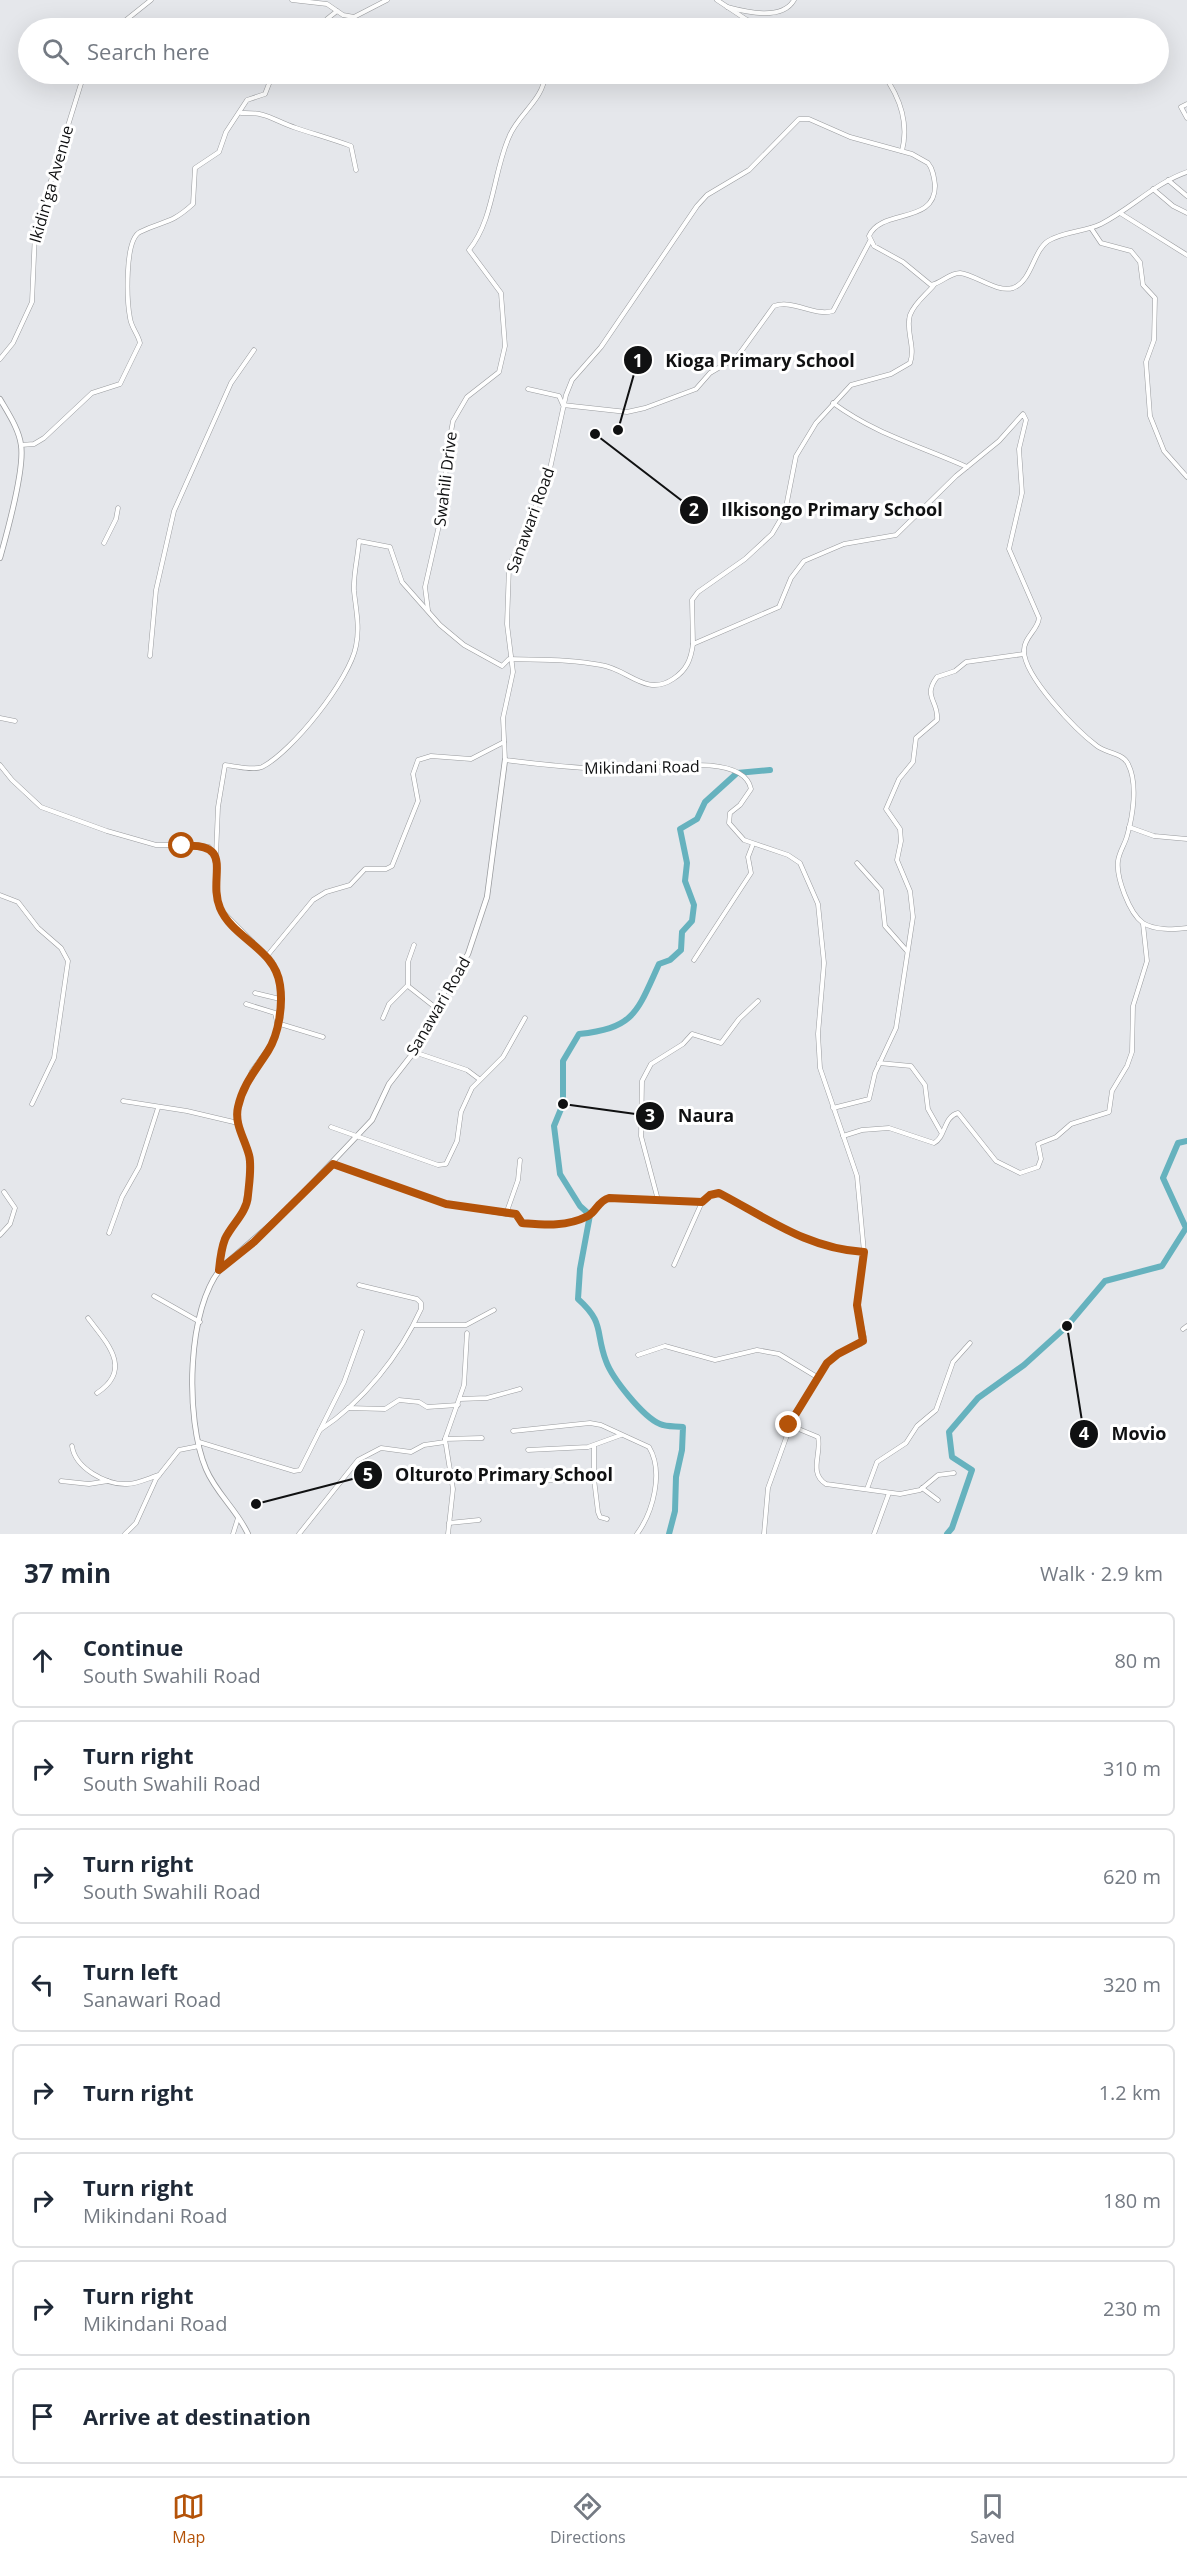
<!DOCTYPE html>
<meta charset="utf-8">
<style>
:root{--surface:#fff;--page:#f6f6f7;--text:#1f2937;--muted:#747a83;--line:#e0e1e3;--accent:#b45309}
body{margin:0;font-family:"Open Sans",sans-serif;background:var(--page);color:var(--text)}
.stop{position:absolute;width:18px;height:18px;margin:-14px;border:4px solid #b45309;border-radius:50%;background:#fff}
.stop.end{background:#b45309;border-color:#fff;box-shadow:0 2px 6px #0008}
.list{margin:0;padding:0;list-style:none}
h2{display:flex;justify-content:space-between;align-items:center;height:78px;margin:0;padding:0 24px;font-size:26px}
h2 small{font-size:20px;font-weight:400;color:var(--muted)}
.list li{display:grid;grid-template-columns:39px 1fr auto;gap:18px;align-items:center;box-sizing:border-box;height:96px;margin:0 12px 12px;padding:0 12px;border:2px solid var(--line);border-radius:9px}
.list b{display:block;font-size:22px;white-space:nowrap}
.list p{margin:0;font-size:20px;white-space:nowrap;color:var(--muted)}
.list em{font-size:20px;font-style:normal;color:var(--muted)}
.icon{flex:none;width:33px;height:33px;fill:none;stroke:currentColor;stroke-width:2;stroke-linecap:round;stroke-linejoin:round}
.map{position:relative;flex:none;width:1187px;height:1534px;overflow:hidden}
.search{position:absolute;background:var(--surface);box-shadow:0 6px 24px #0002;left:18px;right:18px;top:18px;height:66px;display:flex;align-items:center;gap:15px;box-sizing:border-box;padding:0 21px;border-radius:33px;color:var(--muted);font-size:22px}
.sheet{height:942px;background:var(--surface)}
nav{display:flex;justify-content:space-around;align-items:center;box-sizing:border-box;height:84px;border-top:2px solid var(--line);background:var(--surface);font-size:16px;color:var(--muted)}
nav a{display:grid;justify-items:center;gap:3px}
nav .on{color:var(--accent)}
.map>svg:first-child{display:block}
.lines{fill:none;stroke-linecap:round;stroke-linejoin:round}
.river{stroke:#66b2be;stroke-width:6}
.minor-casing{stroke:#999b9e;stroke-width:5}
.tertiary-casing{stroke:#999b9e;stroke-width:6}
.minor{stroke:#fff;stroke-width:4}
.tertiary{stroke:#fff;stroke-width:4.5}
.route{stroke:#b45309;stroke-width:8}
.labels{text-anchor:middle;stroke-width:6;stroke-linejoin:round;paint-order:stroke}
.street-label{font-size:16px;fill:#101112;stroke:#fff}
.leader{fill:none;stroke:#101112;stroke-width:2}
.callout-dot{fill:#101112;stroke:#fff;stroke-width:2}
.mark-label{font-size:18px;text-anchor:middle;font-weight:bold;fill:#fff}
.callout-label{font-size:18px;text-anchor:middle;font-weight:bold;fill:#101112;stroke:#fff;stroke-width:6;stroke-linejoin:round;paint-order:stroke}
</style>
<div class="map">
<svg width="1187" height="1534" viewBox="0 0 1187 1534">
<rect width="100%" height="100%" fill="#e5e7eb"/>
<g class="lines">
<!-- river -->
<g class="river">
<path d="M669,1534L675,1511L676,1477L682,1450L683,1427C676,1426 666,1427 660,1424C643,1417 612,1378 606,1361C595,1332 605,1323 578,1299L580,1269L590,1215L580,1206L560,1174L554,1126L563,1104V1061L579,1034C635,1028 637,1012 659,964L670,960L681,950L682,932L692,921L694,905L685,881L687,863L680,829L697,819L705,802L737,773L770,770"/>
<polyline points="947,1534 952,1528 972,1470 952,1457 949,1432 978,1398 1024,1365 1067,1326 1105,1281 1162,1266 1186,1228 1163,1178 1178,1143 1187,1141"/>
</g>
<defs>
<g id="minor">
<polyline points="292,0 327,4 343,15 354,17 387,0"/>
<polyline points="717,0 747,20 778,28"/>
<path d="M727,7C746,12 782,21 794,0"/>
<polyline points="116,28 151,0"/>
<polyline points="322,28 327,19 337,11"/>
<path d="M883,74C900,97 909,123 902,151"/>
<polyline points="1187,104 1181,107 1187,118"/>
<path d="M241,113C268,112 272,120 296,128C314,134 332,139 351,146L356,170"/>
<polyline points="1168,180 1187,196"/>
<polyline points="1153,189 1173,206 1187,213"/>
<polyline points="1120,213 1187,255"/>
<polyline points="1091,228 1101,243 1131,251 1140,262 1143,285 1155,298 1154,340 1146,362 1150,416 1164,451 1187,477"/>
<polyline points="0,359 13,343 32,302 35,232 84,74"/>
<path d="M528,389L559,396L563,405L627,412L645,408L696,389L710,373L737,357L774,306C793,299 815,317 833,311L870,241"/>
<path d="M833,403C877,435 918,445 967,467"/>
<path d="M21,445L34,444L44,438L92,393L120,384L140,343C138,334 131,327 130,318C127,302 124,240 140,232C164,220 170,225 193,204L195,168L219,152L226,132L247,100L265,94L272,76L287,74"/>
<polyline points="104,543 116,519 118,508"/>
<path d="M428,610L425,587L445,499L446,459L453,421L467,397L499,372L505,346L501,293L469,250C494,219 493,173 509,137C518,114 544,100 545,74"/>
<path d="M693,644L692,600L698,592L745,559L772,534L785,512L796,456L816,423L851,385L891,374L910,363C916,347 905,330 910,315C915,302 926,295 934,285"/>
<polyline points="150,656 156,590 174,511 231,383 254,350"/>
<polyline points="0,718 15,721"/>
<polyline points="0,765 12,780 41,807 107,831 156,845 198,845 209,847 216,856 217,898 221,910 272,961 280,985 280,1015 273,1042 252,1071 237,1109 238,1123 250,1159 248,1196 246,1207 225,1239 219,1270"/>
<polyline points="1129,827 1154,836 1187,839"/>
<path d="M216,856L218,807L225,765C235,766 253,771 262,767C292,752 350,679 356,646C360,627 356,610 354,591C353,575 358,557 359,541L390,547L402,582L440,625L464,645L502,666L509,659C540,660 571,659 601,665C628,669 646,697 673,679C687,670 691,659 693,644L779,607L791,578L804,561L844,544L896,535L956,476L999,441L1023,414L1026,420L1019,449L1022,493L1009,549L1039,618C1038,630 1024,637 1024,650C1023,676 1077,731 1097,746C1106,753 1123,753 1128,764C1138,783 1133,816 1127,836C1125,844 1119,852 1118,861C1116,877 1129,913 1143,923C1154,930 1174,930 1187,928"/>
<polyline points="857,863 881,890 885,926 907,951"/>
<polyline points="0,895 18,902 38,928 61,948 68,961 54,1058 32,1104"/>
<polyline points="267,956 313,900 326,892 350,885 365,869 386,869 392,866 418,801 413,774 418,760 431,756 471,759 504,742"/>
<polyline points="694,960 751,873 748,857 753,844"/>
<polyline points="408,986 436,1008"/>
<polyline points="255,993 280,999"/>
<polyline points="246,1004 275,1013 277,1022"/>
<polyline points="383,1018 389,1004 408,985 408,962 414,945"/>
<polyline points="277,1023 323,1037"/>
<polyline points="414,1052 467,1070 479,1079"/>
<polyline points="879,1063 911,1066 925,1085 928,1109 941,1132"/>
<polyline points="123,1101 187,1111 238,1123"/>
<path d="M833,1108L869,1099L875,1073L896,1028L913,917L910,891L897,860L901,841L900,829L886,809L899,779L913,762L916,738L937,720C939,701 922,697 937,677L955,671L966,662L1024,654"/>
<polyline points="331,1127 438,1165 446,1164 457,1141 461,1112 472,1088 503,1057 525,1018"/>
<path d="M843,1136L862,1130L889,1128L934,1143C946,1137 943,1117 958,1113L996,1161L1020,1173L1038,1167L1041,1159L1038,1144L1056,1137L1071,1124L1109,1112L1112,1091L1127,1066L1132,1052L1133,1006L1147,961L1143,924"/>
<path d="M520,1160L518,1180L506,1214L518,1215L522,1223C546,1225 566,1227 588,1216C596,1211 598,1201 609,1198L702,1202L710,1195L719,1193C769,1218 805,1249 864,1252"/>
<polyline points="333,1163 446,1204 506,1214"/>
<polyline points="658,1200 641,1136 642,1081 651,1064 683,1044 692,1034 721,1043 739,1019 758,1001"/>
<polyline points="109,1233 122,1197 139,1167 158,1108"/>
<polyline points="0,1235 10,1224 15,1208 4,1192"/>
<polyline points="674,1265 702,1202"/>
<polyline points="154,1296 200,1322"/>
<path d="M88,1318C106,1342 134,1369 97,1393"/>
<polyline points="414,1325 466,1325 494,1310"/>
<polyline points="1183,1329 1187,1326"/>
<polyline points="638,1355 665,1346 715,1360 757,1350 779,1354 817,1377"/>
<polyline points="460,1399 487,1398 520,1389"/>
<polyline points="348,1408 385,1409 399,1400 419,1402 427,1407 458,1405"/>
<path d="M789,1425L818,1437C822,1453 808,1473 826,1484L900,1494L920,1490L938,1475L954,1473"/>
<path d="M320,1430C363,1402 400,1355 421,1309V1303L417,1299L359,1285"/>
<path d="M513,1431L590,1423L601,1425L649,1447C664,1472 653,1512 637,1534"/>
<polyline points="445,1439 482,1438"/>
<polyline points="199,1442 294,1471 300,1470 344,1382 362,1332"/>
<path d="M72,1446C75,1468 106,1485 127,1484C137,1484 149,1478 159,1475"/>
<polyline points="594,1446 594,1479 598,1512 600,1517 607,1519"/>
<polyline points="528,1450 588,1447 621,1435"/>
<polyline points="61,1481 89,1484 108,1481"/>
<polyline points="528,1481 594,1479"/>
<polyline points="922,1488 938,1500"/>
<polyline points="867,1489 877,1462 906,1443 917,1426 936,1410 953,1362 970,1343"/>
<polyline points="449,1523 479,1520"/>
<polyline points="125,1534 136,1523 156,1479 179,1450 199,1446"/>
<polyline points="233,1534 238,1518"/>
<polyline points="299,1534 358,1460 381,1448 411,1452 424,1445 445,1442"/>
<polyline points="448,1534 453,1489 445,1439 464,1385 467,1333"/>
<path d="M764,1534L768,1488L795,1413L827,1363L838,1354L861,1344L864,1337L857,1305L864,1252L857,1176L820,1068L818,1034L824,963L818,904L800,863L788,855L744,840L729,823L730,813L740,805L751,789C743,749 643,771 617,770C579,768 543,765 505,760L503,718L513,672L507,624L509,567L548,478L566,395L572,380L601,347L697,206L707,195L749,170L799,119H809L850,137L912,154L928,163C933,169 934,177 935,185C936,225 881,208 869,236L874,246L903,262L931,285C942,283 949,273 960,273C976,275 997,293 1013,288C1032,281 1033,251 1048,241C1064,231 1085,232 1101,224C1132,208 1155,183 1187,172"/>
<polyline points="874,1534 889,1493"/>
</g>
<g id="tertiary">
<path d="M0,399C8,413 19,429 21,445C25,469 7,533 0,558"/>
<path d="M248,1534C237,1510 216,1493 206,1469C185,1420 186,1306 223,1266L284,1213L372,1120L389,1084L414,1052L443,994L468,954L487,897L505,760"/>
</g>
</defs>
<!-- minor casing -->
<use href="#minor" class="minor-casing"/>
<!-- tertiary casing -->
<use href="#tertiary" class="tertiary-casing"/>
<!-- minor -->
<use href="#minor" class="minor"/>
<!-- tertiary -->
<use href="#tertiary" class="tertiary"/>
</g>
<g class="lines">
<!-- route -->
<path class="route" d="M182,846C237,842 207,877 220,908C233,939 275,948 280,985C283,1005 279,1034 268,1051C256,1070 243,1084 238,1107C234,1124 245,1139 249,1155C252,1166 249,1184 248,1195C247,1213 232,1224 225,1239C221,1249 220,1260 219,1270L254,1242L333,1164L446,1204L516,1214L522,1223C546,1225 566,1227 588,1216C596,1212 598,1201 609,1198L702,1202L710,1195L719,1193C767,1218 808,1249 864,1252L857,1305L863,1341L838,1354L827,1363L789,1425"/>
</g>
<g class="labels">
<!-- street labels -->
<g class="street-label">
<text transform="translate(51 184) rotate(-74)" y="6">Ikidin'ga Avenue</text>
<text transform="translate(445 479) rotate(-83)" y="6">Swahili Drive</text>
<text transform="translate(530 520) rotate(-70)" y="6">Sanawari Road</text>
<text transform="translate(642 767) rotate(-1)" y="6">Mikindani Road</text>
<text transform="translate(438 1006) rotate(-60)" y="6">Sanawari Road</text>
</g>
</g>
<!-- callouts -->
<path class="leader" d="M618 430L638 360M595 434L694 510M563 1104L650 1116M1067 1326L1084 1434M256 1504L368 1475"/>
<g class="callout-dot">
<circle cx="618" cy="430" r="6"/>
<circle cx="595" cy="434" r="6"/>
<circle cx="563" cy="1104" r="6"/>
<circle cx="1067" cy="1326" r="6"/>
<circle cx="256" cy="1504" r="6"/>
<circle cx="638" cy="360" r="15"/>
<circle cx="694" cy="510" r="15"/>
<circle cx="650" cy="1116" r="15"/>
<circle cx="1084" cy="1434" r="15"/>
<circle cx="368" cy="1475" r="15"/>
</g>
<g class="mark-label">
<text x="638" y="367">1</text>
<text x="694" y="516">2</text>
<text x="650" y="1122">3</text>
<text x="1084" y="1440">4</text>
<text x="368" y="1481">5</text>
</g>
<g class="callout-label">
<text x="760" y="367">Kioga Primary School</text>
<text x="832" y="516">Ilkisongo Primary School</text>
<text x="706" y="1122">Naura</text>
<text x="1139" y="1440">Movio</text>
<text x="504" y="1481">Olturoto Primary School</text>
</g>
</svg>
<div class="stop" style="left:182px;top:846px"></div>
<div class="stop end" style="left:789px;top:1425px"></div>
<div class="search"><svg class="icon" aria-label="search" viewBox="0 0 24 24"><circle cx="10" cy="10" r="6"/><path d="M15 15l6 6"/></svg>Search here</div>
</div>
<section class="sheet">
<h2>37 min<small>Walk · 2.9 km</small></h2>
<ul class="list">
<li><svg class="icon" aria-label="ahead" viewBox="0 0 24 24"><path d="M12 20V5M6 11l6-6 6 6"/></svg><div><b>Continue</b><p>South Swahili Road</p></div><em>80 m</em></li>
<li><svg class="icon" aria-label="right" viewBox="0 0 24 24"><path d="M7 20v-9h11M14 6l5 5-5 5"/></svg><div><b>Turn right</b><p>South Swahili Road</p></div><em>310 m</em></li>
<li><svg class="icon" aria-label="right" viewBox="0 0 24 24"><path d="M7 20v-9h11M14 6l5 5-5 5"/></svg><div><b>Turn right</b><p>South Swahili Road</p></div><em>620 m</em></li>
<li><svg class="icon" aria-label="left" viewBox="0 0 24 24"><path d="M17 20v-9H6M10 6l-5 5 5 5"/></svg><div><b>Turn left</b><p>Sanawari Road</p></div><em>320 m</em></li>
<li><svg class="icon" aria-label="right" viewBox="0 0 24 24"><path d="M7 20v-9h11M14 6l5 5-5 5"/></svg><div><b>Turn right</b></div><em>1.2 km</em></li>
<li><svg class="icon" aria-label="right" viewBox="0 0 24 24"><path d="M7 20v-9h11M14 6l5 5-5 5"/></svg><div><b>Turn right</b><p>Mikindani Road</p></div><em>180 m</em></li>
<li><svg class="icon" aria-label="right" viewBox="0 0 24 24"><path d="M7 20v-9h11M14 6l5 5-5 5"/></svg><div><b>Turn right</b><p>Mikindani Road</p></div><em>230 m</em></li>
<li><svg class="icon" aria-label="arrive" viewBox="0 0 24 24"><path d="M6 21V4h12l-3 4 3 4H6"/></svg><div><b>Arrive at destination</b></div></li>
</ul>
</section>
<nav>
<a class="on"><svg class="icon" aria-label="map" viewBox="0 0 24 24"><path d="M3 6l6-2 6 2 6-2v14l-6 2-6-2-6 2zM9 4v14M15 6v14"/></svg>Map</a>
<a><svg class="icon" aria-label="directions" viewBox="0 0 24 24"><path d="M12 3l9 9-9 9-9-9zM9 14v-3h6M13 9l2 2-2 2"/></svg>Directions</a>
<a><svg class="icon" aria-label="saved" viewBox="0 0 24 24"><path d="M7 4h10v16l-5-4-5 4z"/></svg>Saved</a>
</nav>
